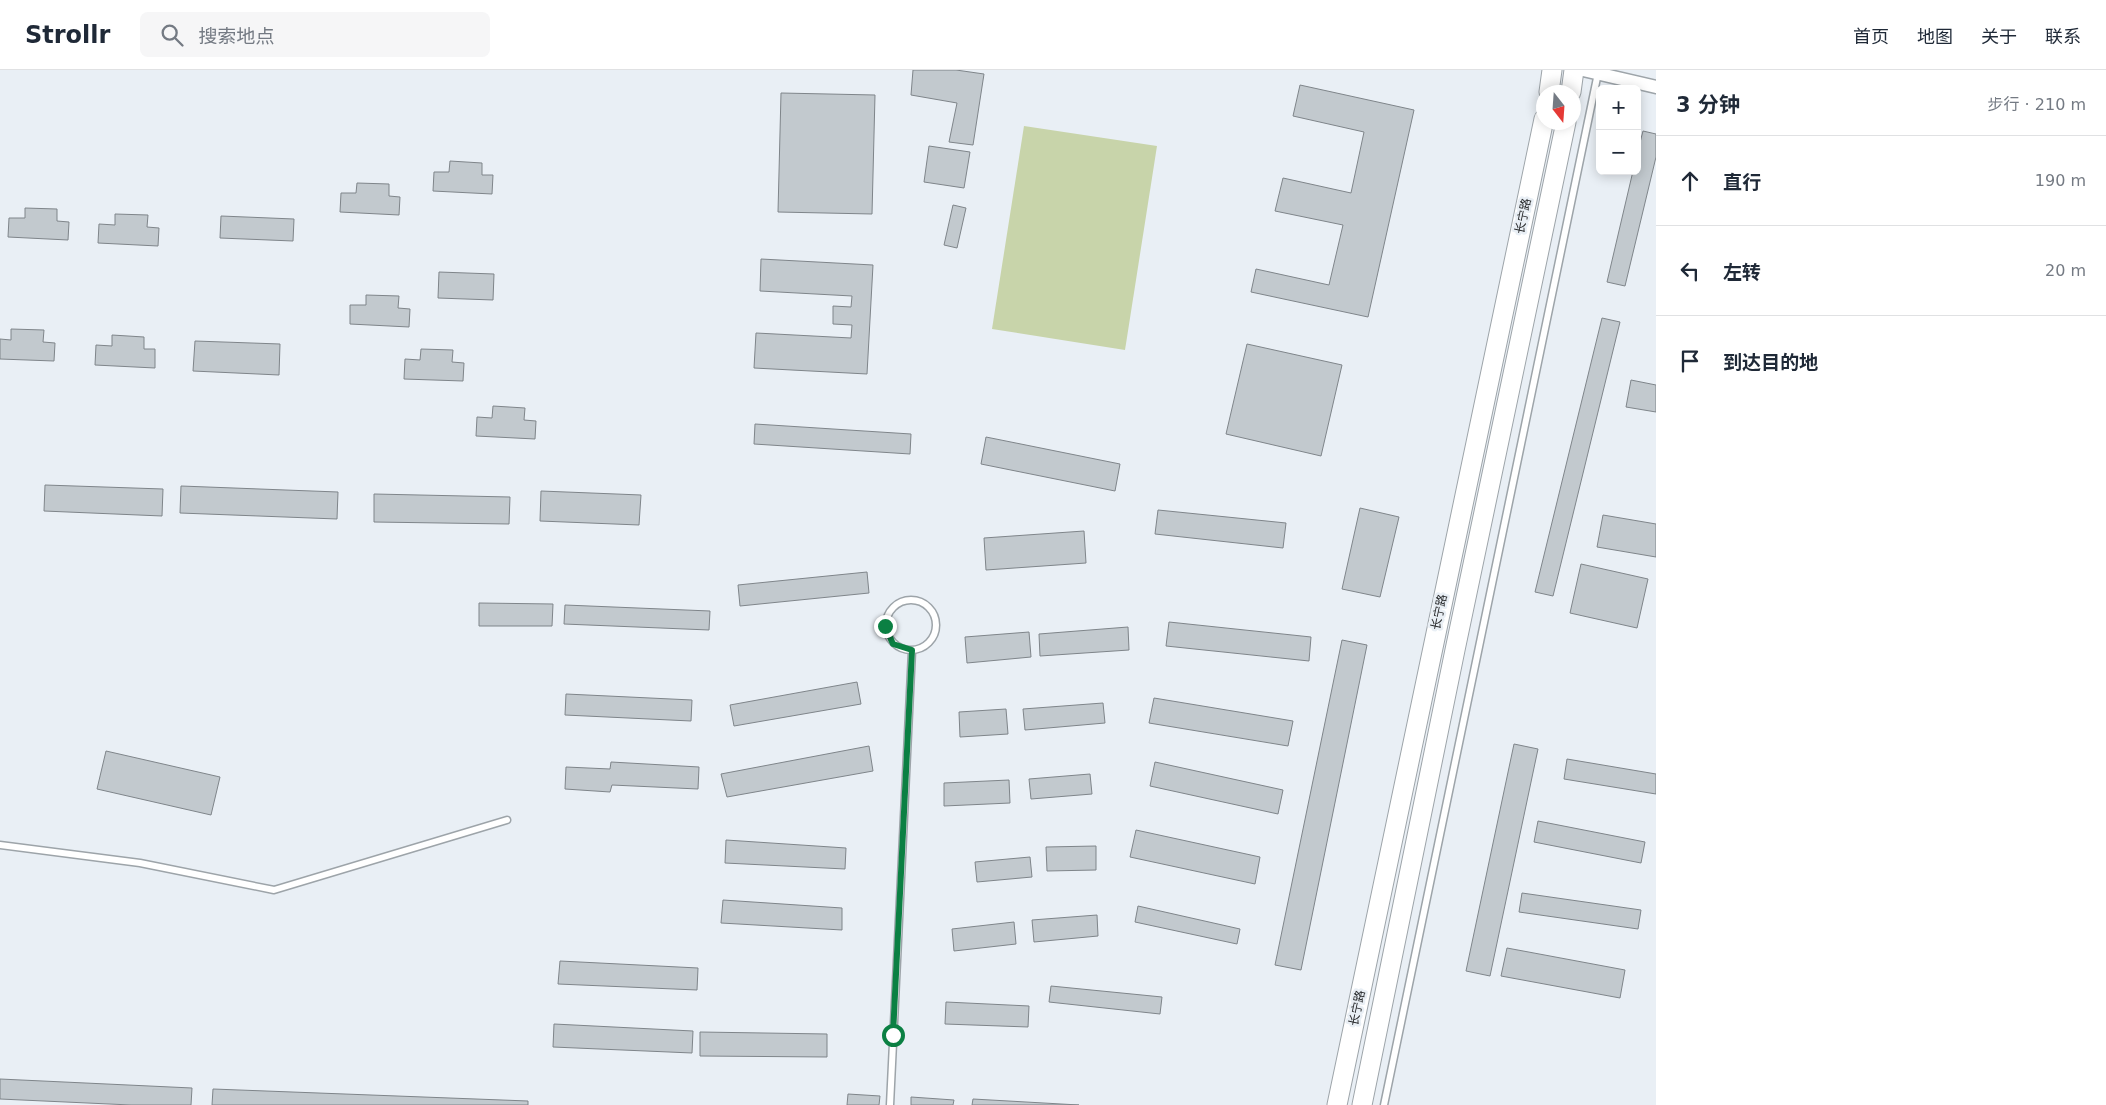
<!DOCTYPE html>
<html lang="zh">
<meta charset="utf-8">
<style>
:root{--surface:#fff;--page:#f6f6f7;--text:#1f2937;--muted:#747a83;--line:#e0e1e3}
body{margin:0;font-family:"DejaVu Sans","Noto Sans SC",sans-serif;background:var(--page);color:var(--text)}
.controls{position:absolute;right:15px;top:15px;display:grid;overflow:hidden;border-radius:8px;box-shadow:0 2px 12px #0003}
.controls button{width:45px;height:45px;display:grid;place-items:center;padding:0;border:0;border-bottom:1px solid var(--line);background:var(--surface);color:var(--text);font:25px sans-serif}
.compass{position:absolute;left:1536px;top:15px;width:45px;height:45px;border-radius:50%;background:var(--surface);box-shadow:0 2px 12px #0003;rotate:163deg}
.stop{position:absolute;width:15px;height:15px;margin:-11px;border:4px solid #0b8043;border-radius:50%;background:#fff}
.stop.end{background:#0b8043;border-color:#fff;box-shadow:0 1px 5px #0008}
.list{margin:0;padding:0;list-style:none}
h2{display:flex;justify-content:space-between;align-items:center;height:65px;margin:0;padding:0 20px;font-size:21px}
h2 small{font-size:16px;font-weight:400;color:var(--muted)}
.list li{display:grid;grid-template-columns:32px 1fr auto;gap:15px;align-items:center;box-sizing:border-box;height:90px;padding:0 20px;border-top:1px solid var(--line)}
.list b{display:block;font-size:19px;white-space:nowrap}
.list em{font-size:16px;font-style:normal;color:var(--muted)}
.icon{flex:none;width:28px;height:28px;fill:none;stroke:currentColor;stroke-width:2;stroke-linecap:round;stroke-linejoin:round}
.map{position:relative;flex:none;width:1656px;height:1035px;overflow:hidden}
header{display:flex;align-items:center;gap:30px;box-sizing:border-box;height:70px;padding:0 25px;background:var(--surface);border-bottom:1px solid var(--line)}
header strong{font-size:24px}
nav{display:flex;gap:28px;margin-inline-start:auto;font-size:18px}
.search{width:350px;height:45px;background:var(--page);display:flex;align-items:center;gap:12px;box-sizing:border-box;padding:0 18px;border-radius:8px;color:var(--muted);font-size:19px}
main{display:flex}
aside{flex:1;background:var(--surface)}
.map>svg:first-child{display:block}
.green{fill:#c8d4aa}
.building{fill:#c2c9ce;stroke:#7f858a}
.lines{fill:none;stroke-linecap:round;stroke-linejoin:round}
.service-casing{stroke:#9da4a9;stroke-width:9}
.minor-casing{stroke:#9da4a9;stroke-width:15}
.secondary-casing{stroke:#9da4a9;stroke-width:21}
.service{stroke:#fff;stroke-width:6}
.minor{stroke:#fff;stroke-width:12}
.secondary{stroke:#fff;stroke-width:19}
.route{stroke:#0b8043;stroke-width:6}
.labels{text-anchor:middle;stroke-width:5;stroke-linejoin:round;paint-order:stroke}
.street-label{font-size:12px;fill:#26282a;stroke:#e9eff5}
</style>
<header>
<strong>Strollr</strong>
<div class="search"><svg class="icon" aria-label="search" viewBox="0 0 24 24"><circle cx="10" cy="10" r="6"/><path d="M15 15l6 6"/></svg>搜索地点</div>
<nav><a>首页</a><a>地图</a><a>关于</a><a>联系</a></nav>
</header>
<main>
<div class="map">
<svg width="1656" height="1035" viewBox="0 0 1656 1035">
<rect width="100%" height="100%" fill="#e9eff5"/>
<!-- green -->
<polygon class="green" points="1024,56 1157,76 1125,280 992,259"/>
<!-- building -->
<g class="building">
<polygon points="913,0 956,0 984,4 973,75 949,72 957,33 911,25"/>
<polygon points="1300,15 1414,40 1368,247 1251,222 1256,199 1329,215 1343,155 1275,141 1283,108 1351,123 1364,62 1293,46"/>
<polygon points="781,23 875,25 872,144 778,142"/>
<polygon points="1643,61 1656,64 1656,87 1625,216 1607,212 1633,101 1637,101 1637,84"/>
<polygon points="929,76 970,82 964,118 924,112"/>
<polygon points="450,91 482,93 482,105 493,105 492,124 433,121 434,102 449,102"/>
<polygon points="357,113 389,114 389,126 400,127 399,145 340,142 341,123 356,123"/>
<polygon points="953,135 966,138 957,178 944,175"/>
<polygon points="25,138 57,139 57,151 69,152 68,170 8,167 9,148 25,148"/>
<polygon points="115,144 148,145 147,157 159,158 158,176 98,173 99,154 115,155"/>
<polygon points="221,146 294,149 293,171 220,168"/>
<polygon points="761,189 873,195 867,304 754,298 756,263 851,268 852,255 833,254 833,236 851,237 852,226 760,221"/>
<polygon points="439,202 494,204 493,230 438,228"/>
<polygon points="366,225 399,226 398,238 410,239 409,257 350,254 350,235 366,235"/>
<polygon points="1602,248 1620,252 1553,526 1535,522"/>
<polygon points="11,259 44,260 43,272 55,273 54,291 0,289 0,269 11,270"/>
<polygon points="112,265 144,267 144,279 155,279 155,298 95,295 96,275 112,276"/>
<polygon points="195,271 280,274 279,305 193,301"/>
<polygon points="1247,274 1342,295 1321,386 1226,364"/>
<polygon points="421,279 453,280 452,292 464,293 463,311 404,309 405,289 420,290"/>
<polygon points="1631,310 1656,315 1656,342 1626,337"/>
<polygon points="493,336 525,338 524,350 536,351 535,369 476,366 477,347 492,348"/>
<polygon points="755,354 911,364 910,384 754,374"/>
<polygon points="986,367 1120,394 1115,421 981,394"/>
<polygon points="45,415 163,419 162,446 44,441"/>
<polygon points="181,416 338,422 337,449 180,443"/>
<polygon points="541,421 641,425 639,455 540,451"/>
<polygon points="374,424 510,427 509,454 374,452"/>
<polygon points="1360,438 1399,447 1380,527 1342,519"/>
<polygon points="1158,440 1286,453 1283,478 1155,464"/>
<polygon points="1603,445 1656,454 1656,487 1597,477"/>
<polygon points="1084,461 1086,493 986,500 984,468"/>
<polygon points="1581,494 1648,509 1637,558 1570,543"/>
<polygon points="867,502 869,523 740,536 738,515"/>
<polygon points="479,533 553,534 552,556 479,556"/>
<polygon points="565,535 710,541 709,560 564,554"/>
<polygon points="1169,552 1311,567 1309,591 1166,576"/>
<polygon points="1128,557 1129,580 1040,586 1039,564"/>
<polygon points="1029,562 1031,587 967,593 965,567"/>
<polygon points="1342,570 1367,575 1301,900 1275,895"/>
<polygon points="857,612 861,634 734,656 730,635"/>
<polygon points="566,624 692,630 691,651 565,645"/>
<polygon points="1154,628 1293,651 1288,676 1149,653"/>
<polygon points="1103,633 1105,653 1025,660 1023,639"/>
<polygon points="1006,639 1008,664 960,667 959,642"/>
<polygon points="1514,674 1538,679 1490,906 1466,901"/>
<polygon points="869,676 873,701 727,727 721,704"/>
<polygon points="106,681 220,707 211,745 97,719"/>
<polygon points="1567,689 1656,704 1656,724 1564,709"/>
<polygon points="611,692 699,697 698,719 612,715 610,722 565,719 566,697 610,699"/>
<polygon points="1155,692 1283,720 1278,744 1150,716"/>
<polygon points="1090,704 1092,724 1031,729 1029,709"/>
<polygon points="1009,710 1010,733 944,736 944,713"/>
<polygon points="1538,751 1645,772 1641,793 1534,772"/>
<polygon points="1136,760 1260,787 1255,814 1130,787"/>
<polygon points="726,770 846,778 845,799 725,793"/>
<polygon points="1096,776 1096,800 1047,801 1046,777"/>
<polygon points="1030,787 1032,807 977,812 975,792"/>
<polygon points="1522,823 1641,840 1638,859 1519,842"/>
<polygon points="723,830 842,838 842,860 721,853"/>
<polygon points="1138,836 1240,859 1237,874 1135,852"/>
<polygon points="1097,845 1098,866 1034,872 1032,850"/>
<polygon points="1014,852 1016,874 954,881 952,859"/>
<polygon points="1507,878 1625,900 1620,928 1501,906"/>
<polygon points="560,891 698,898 697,920 558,914"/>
<polygon points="1051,916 1162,927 1160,944 1049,932"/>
<polygon points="946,932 1029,936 1028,957 945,954"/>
<polygon points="554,954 693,961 692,983 553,977"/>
<polygon points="700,962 827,964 827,987 700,986"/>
<polygon points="0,1009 192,1018 191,1035 131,1035 0,1029"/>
<polygon points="213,1019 528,1031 528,1035 212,1035"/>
<polygon points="848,1024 880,1026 879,1035 847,1035"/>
<polygon points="911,1027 954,1030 953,1035 911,1035"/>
<polygon points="973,1029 1079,1035 972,1035"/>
</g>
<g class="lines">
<defs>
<g id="service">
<circle cx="911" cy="555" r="25"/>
<polyline points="0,775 140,793 274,820 507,750"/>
<polyline points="890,1035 912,581"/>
<polyline points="1384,1035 1598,3"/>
</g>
<polyline id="minor" points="1583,0 1656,17"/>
<g id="secondary">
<polyline points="1549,22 1552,0"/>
<polyline points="1571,22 1574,0"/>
<polyline points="1337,1035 1544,49"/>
<polyline points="1362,1035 1455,580 1566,52"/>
</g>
</defs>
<!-- service casing -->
<use href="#service" class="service-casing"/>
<!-- minor casing -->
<use href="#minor" class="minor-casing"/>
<!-- secondary casing -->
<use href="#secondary" class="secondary-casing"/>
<!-- service -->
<use href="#service" class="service"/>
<!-- minor -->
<use href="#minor" class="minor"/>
<!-- secondary -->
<use href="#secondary" class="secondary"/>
</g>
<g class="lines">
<!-- route -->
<polyline class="route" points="885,556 893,574 912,580 893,965"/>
</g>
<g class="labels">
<!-- street labels -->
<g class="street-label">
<text transform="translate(1523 146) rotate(-78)" y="4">长宁路</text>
<text transform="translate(1439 542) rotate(-78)" y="4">长宁路</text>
<text transform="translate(1357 938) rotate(-78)" y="4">长宁路</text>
</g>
</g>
</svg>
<div class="controls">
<button>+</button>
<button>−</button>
</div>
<svg class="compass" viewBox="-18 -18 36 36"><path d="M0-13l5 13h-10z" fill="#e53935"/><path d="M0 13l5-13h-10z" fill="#747a83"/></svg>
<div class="stop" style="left:893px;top:965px"></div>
<div class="stop end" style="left:885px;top:556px"></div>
</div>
<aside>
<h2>3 分钟<small>步行 · 210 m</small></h2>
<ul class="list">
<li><svg class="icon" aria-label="ahead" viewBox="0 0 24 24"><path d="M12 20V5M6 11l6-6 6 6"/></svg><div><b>直行</b></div><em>190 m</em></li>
<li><svg class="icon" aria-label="left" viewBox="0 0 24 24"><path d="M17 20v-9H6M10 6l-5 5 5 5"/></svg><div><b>左转</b></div><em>20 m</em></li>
<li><svg class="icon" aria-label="arrive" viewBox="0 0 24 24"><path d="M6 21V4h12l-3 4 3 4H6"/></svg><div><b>到达目的地</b></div></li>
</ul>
</aside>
</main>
